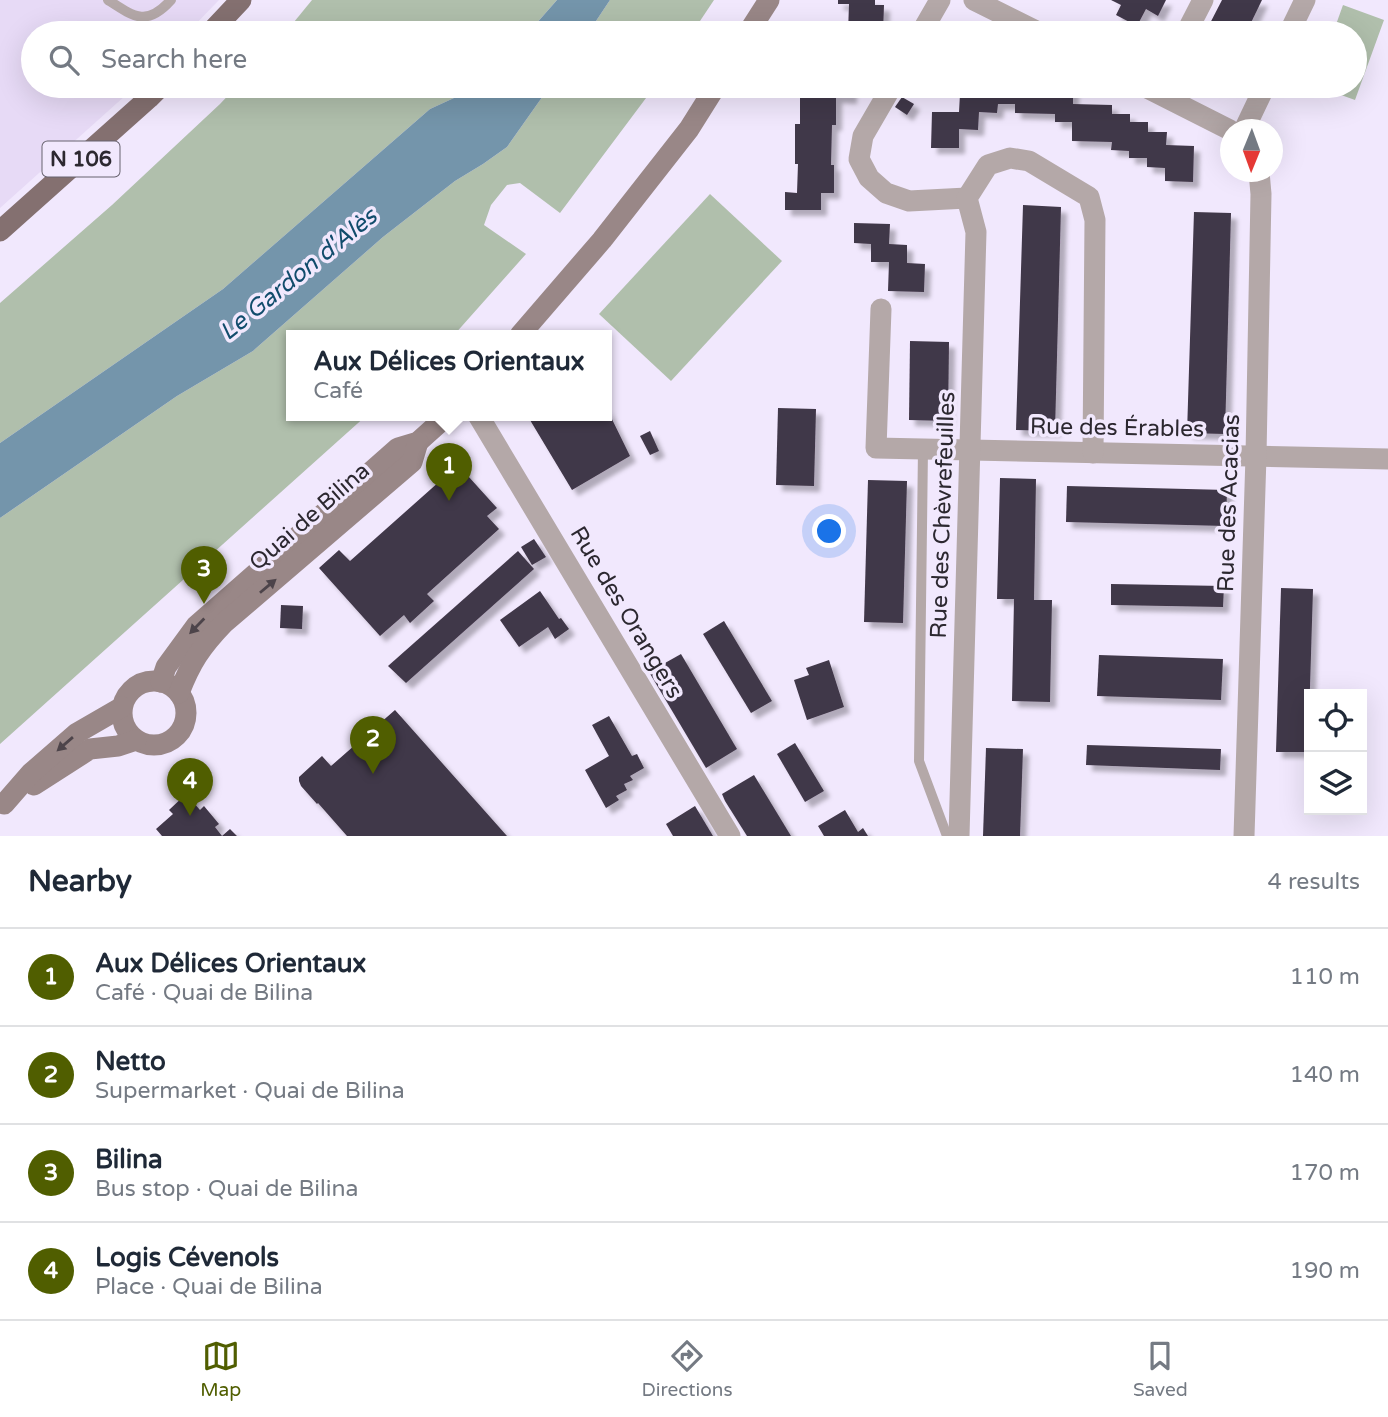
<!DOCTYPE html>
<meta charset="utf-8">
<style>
:root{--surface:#fff;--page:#f2f2f3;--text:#1f2937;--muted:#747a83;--line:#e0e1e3;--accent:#505e00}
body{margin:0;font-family:"Varela Round",sans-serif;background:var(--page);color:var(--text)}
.controls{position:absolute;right:21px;bottom:21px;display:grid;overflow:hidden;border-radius:0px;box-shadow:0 7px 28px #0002}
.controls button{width:63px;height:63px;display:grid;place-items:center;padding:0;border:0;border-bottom:2px solid var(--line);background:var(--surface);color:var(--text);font:35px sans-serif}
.compass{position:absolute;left:1220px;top:119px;width:63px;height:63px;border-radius:50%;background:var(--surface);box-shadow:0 7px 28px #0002;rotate:181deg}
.you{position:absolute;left:830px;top:532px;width:24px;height:24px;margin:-18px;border:5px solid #fff;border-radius:50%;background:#1a73e8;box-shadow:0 0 0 10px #1a73e833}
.badge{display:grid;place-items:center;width:46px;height:46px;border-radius:50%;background:var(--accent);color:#fff;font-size:23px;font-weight:700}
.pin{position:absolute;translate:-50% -58px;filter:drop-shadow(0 2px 4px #0008)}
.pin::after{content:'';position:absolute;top:37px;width:24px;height:21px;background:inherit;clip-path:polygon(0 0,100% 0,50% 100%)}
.popup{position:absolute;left:286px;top:330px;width:326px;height:91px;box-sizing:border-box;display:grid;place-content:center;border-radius:0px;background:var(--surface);filter:drop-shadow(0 2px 5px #0005);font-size:23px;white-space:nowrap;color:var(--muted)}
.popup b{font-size:26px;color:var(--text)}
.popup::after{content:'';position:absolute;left:50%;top:100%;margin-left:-14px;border:14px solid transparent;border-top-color:var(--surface)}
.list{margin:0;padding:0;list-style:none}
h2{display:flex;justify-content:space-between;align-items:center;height:91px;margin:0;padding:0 28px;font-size:30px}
h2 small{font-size:23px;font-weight:400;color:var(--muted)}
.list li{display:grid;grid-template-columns:46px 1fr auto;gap:21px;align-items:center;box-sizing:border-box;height:98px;padding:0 28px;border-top:2px solid var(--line)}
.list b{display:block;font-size:26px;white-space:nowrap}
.list p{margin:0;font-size:23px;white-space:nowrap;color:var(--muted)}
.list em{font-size:23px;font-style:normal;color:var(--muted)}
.icon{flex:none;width:38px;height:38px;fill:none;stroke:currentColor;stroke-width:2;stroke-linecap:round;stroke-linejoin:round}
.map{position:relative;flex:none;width:1388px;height:836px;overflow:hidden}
.search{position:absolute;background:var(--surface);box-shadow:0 7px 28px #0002;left:21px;right:21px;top:21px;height:77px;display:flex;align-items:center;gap:18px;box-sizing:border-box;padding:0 24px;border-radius:38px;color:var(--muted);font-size:26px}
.sheet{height:483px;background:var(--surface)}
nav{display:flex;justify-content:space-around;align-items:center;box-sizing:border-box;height:98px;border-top:2px solid var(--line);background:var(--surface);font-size:19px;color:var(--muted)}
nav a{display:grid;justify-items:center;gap:4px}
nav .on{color:var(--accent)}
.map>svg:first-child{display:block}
.built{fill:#e7daf6}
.green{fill:#b0bfac}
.water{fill:#7495ab}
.building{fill:#413748;filter:url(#shadow)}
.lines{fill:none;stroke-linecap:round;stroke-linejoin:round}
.lane{stroke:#b4a8a8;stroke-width:10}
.street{stroke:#b4a8a8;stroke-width:21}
.secondary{stroke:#998787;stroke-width:21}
.primary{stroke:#847070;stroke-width:21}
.oneway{fill:#4d444a}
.labels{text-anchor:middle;stroke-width:7;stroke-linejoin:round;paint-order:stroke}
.shield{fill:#f1e8fd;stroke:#67626e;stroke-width:2}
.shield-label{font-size:21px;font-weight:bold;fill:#2c2830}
.street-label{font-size:23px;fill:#2c2830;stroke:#f1e8fd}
.water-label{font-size:24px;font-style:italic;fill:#114c6c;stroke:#f1e8fd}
</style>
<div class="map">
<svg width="1388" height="836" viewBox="0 0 1388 836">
<defs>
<filter id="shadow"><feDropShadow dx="6" dy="6" stdDeviation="2" flood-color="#0004"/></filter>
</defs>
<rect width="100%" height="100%" fill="#f1e8fd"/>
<!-- built -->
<polygon class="built" points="0,0 219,0 187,33 33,33 33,86 136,86 0,208"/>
<!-- green -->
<g class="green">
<polygon points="312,0 557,0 528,33 285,33"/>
<polygon points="610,0 714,0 692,33 588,33"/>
<polygon points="1343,5 1384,20 1355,100 1316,86 1355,86 1355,33 1333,33"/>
<polygon points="237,86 480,86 430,109 223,289 0,443 0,303 112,205 220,104"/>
<polygon points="550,86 655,86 560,213 520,183 507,185 491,205 484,225 526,254 454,335 292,335 292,415 367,415 0,744 0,518 177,396 253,351 383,237 455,181 483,164 507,147"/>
<polygon points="710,194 782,261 671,381 599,314"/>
</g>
<!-- water -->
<g class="water">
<polygon points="557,0 610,0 588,33 528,33"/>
<polygon points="480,86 550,86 507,147 483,164 455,181 383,237 253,351 177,396 0,518 0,443 223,289 430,109"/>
</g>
<!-- building -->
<g class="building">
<polygon points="838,0 875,0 875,5 884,5 883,33 848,33 849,4 838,4"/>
<polygon points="1111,0 1166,0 1158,16 1146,9 1137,26 1116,15 1121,5"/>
<polygon points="1222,0 1262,0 1246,33 1205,33"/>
<polygon points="815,86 851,86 851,98 836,97 836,125 832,125 831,165 834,165 834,193 821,193 821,210 785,210 785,192 797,193 798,164 795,164 795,124 800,124 800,96 815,97"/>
<polygon points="979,86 1073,86 1073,104 1112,105 1112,114 1130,114 1130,122 1148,122 1148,132 1167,132 1166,145 1194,146 1193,182 1165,181 1165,168 1147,167 1147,158 1129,158 1129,151 1111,150 1112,142 1072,141 1072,122 1055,122 1055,114 1015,113 1015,104 998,104 997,113 979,112 978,130 959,129 959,148 931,148 932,112 959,112 960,94 979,94"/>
<polygon points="902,97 914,104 907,115 895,107"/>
<polygon points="1023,205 1061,207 1055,431 1016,430"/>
<polygon points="1194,212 1231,213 1225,434 1187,433"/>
<polygon points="854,223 890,224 889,244 907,245 907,263 925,264 924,292 888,291 889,262 871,262 871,244 854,243"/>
<polygon points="910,341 949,342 948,421 909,420"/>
<polygon points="606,407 630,456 572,490 527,415 606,415"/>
<polygon points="778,408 816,409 814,486 776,485"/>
<polygon points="650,431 659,451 650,455 640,436"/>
<polygon points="458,465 497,508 487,516 499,529 427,594 434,601 410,623 404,615 380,636 319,568 339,550 350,561"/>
<polygon points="1000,478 1036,479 1034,600 1052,600 1050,702 1012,701 1014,599 997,599"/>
<polygon points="868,480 907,481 903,623 864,622"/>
<polygon points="1067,486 1227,490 1226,526 1066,522"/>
<polygon points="534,539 546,557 532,565 521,547"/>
<polygon points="518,551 534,569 406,683 388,666"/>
<polygon points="1111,584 1224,586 1223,607 1111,605"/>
<polygon points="1281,588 1313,589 1308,752 1276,752"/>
<polygon points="540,591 559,619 561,618 569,629 555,639 548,627 519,647 500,620"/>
<polygon points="281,605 303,606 302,629 280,628"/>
<polygon points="724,621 772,701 751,713 703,634"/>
<polygon points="681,654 737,749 706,768 649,672"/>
<polygon points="1099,655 1223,659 1221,700 1097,696"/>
<polygon points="829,660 844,707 807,720 794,680 809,675 806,668"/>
<polygon points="395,710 507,836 347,836 318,803 317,804 301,786 299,781 299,777 322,756 331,766"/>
<polygon points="609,716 632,756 637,754 644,768 630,776 633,780 624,784 627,790 616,796 619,800 606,808 585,770 609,756 592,725"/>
<polygon points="795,743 824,791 805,802 777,754"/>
<polygon points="1087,745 1221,749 1220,770 1086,765"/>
<polygon points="986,748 1023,749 1020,836 983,836"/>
<polygon points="754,775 791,836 747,836 725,801 722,794"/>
<polygon points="186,794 200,810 204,806 219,824 215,827 222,836 230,829 237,836 162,836 156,829 173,814 169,810"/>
<polygon points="695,806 713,836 673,836 666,824"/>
<polygon points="845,810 858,832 863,828 868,836 824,836 818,826"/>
</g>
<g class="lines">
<!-- lane -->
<g class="lane">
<path d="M108,0C134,17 147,27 171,0"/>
<polyline points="923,449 919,761 947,836"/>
</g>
<!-- street -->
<g class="street">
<polyline points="974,0 1040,33"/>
<polyline points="921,33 940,0"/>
<polyline points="1186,33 1203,0"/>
<polyline points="1289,33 1305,0"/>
<polyline points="892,86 863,136 859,159 869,178 886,193 909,201 967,198"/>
<polyline points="1143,86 1230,130"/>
<polyline points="1244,130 1265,86"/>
<polyline points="881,309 876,448 1388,459"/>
<polyline points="478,415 730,836"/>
<polyline points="959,836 976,232 967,198 988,165 1010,158 1029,161 1089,197 1095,220 1093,453"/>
<polyline points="1244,836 1256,456 1261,194 1259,172"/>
</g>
<!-- secondary -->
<g class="secondary">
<polyline points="748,33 769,0"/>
<polyline points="520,335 602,240 689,129 716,86"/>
<circle cx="154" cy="713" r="32"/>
<polyline points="161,682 166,667 196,626 398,448 418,442 448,415"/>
<path d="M179,693C191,662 201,647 224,623L412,462L418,442"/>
<polyline points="34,785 90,749 118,746 136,740"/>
<polyline points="4,804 31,773 77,733 122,707"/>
</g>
<!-- primary -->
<g class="primary">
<polyline points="210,33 241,0"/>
<polyline points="0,231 149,98 161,86"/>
</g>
</g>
<!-- one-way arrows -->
<defs><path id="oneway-solid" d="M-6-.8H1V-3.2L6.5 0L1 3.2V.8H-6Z" transform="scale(1.75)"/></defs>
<g class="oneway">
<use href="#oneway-solid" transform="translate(268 586) rotate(-40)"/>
<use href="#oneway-solid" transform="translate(197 626) rotate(134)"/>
<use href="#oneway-solid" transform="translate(65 744) rotate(139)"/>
</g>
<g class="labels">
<!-- shield labels -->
<rect class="shield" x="42.5" y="141.5" width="77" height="35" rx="5"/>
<g class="shield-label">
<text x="81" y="166">N 106</text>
</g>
<!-- street labels -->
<g class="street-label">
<text transform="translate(1117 427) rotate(1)" y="8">Rue des Érables</text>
<text transform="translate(1228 503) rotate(-88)" y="8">Rue des Acacias</text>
<text transform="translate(942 515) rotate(-88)" y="8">Rue des Chèvrefeuilles</text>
<text transform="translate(309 516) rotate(-41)" y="8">Quai de Bilina</text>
<text transform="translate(627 612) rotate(59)" y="8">Rue des Orangers</text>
</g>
<!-- water labels -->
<g class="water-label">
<text transform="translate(298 274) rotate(-39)" y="8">Le Gardon d'Alès</text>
</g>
</g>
</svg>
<div class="controls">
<button><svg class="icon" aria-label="locate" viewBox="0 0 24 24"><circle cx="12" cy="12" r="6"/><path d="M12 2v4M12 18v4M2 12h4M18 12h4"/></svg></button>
<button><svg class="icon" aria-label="layers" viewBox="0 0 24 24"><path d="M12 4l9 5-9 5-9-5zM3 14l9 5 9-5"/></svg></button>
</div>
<svg class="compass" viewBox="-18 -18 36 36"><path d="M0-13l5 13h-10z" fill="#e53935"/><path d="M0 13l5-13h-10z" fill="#747a83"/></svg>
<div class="you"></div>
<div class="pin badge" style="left:449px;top:501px">1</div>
<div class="popup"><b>Aux Délices Orientaux</b>Café</div>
<div class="pin badge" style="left:373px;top:774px">2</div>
<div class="pin badge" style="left:204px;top:604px">3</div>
<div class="pin badge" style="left:190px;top:816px">4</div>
<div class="search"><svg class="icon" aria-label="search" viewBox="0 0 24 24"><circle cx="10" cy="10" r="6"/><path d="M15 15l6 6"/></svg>Search here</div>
</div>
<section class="sheet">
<h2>Nearby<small>4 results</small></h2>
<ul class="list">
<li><span class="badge">1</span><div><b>Aux Délices Orientaux</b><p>Café · Quai de Bilina</p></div><em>110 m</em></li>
<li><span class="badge">2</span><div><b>Netto</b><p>Supermarket · Quai de Bilina</p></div><em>140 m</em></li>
<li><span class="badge">3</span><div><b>Bilina</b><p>Bus stop · Quai de Bilina</p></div><em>170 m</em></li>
<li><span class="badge">4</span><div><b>Logis Cévenols</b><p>Place · Quai de Bilina</p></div><em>190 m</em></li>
</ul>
</section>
<nav>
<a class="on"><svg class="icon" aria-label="map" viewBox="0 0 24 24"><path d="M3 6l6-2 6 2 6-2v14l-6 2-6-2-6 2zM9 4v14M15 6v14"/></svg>Map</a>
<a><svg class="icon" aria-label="directions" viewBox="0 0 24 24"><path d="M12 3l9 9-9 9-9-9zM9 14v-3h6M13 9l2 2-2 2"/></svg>Directions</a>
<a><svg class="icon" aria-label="saved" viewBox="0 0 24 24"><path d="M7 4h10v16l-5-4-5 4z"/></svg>Saved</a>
</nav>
